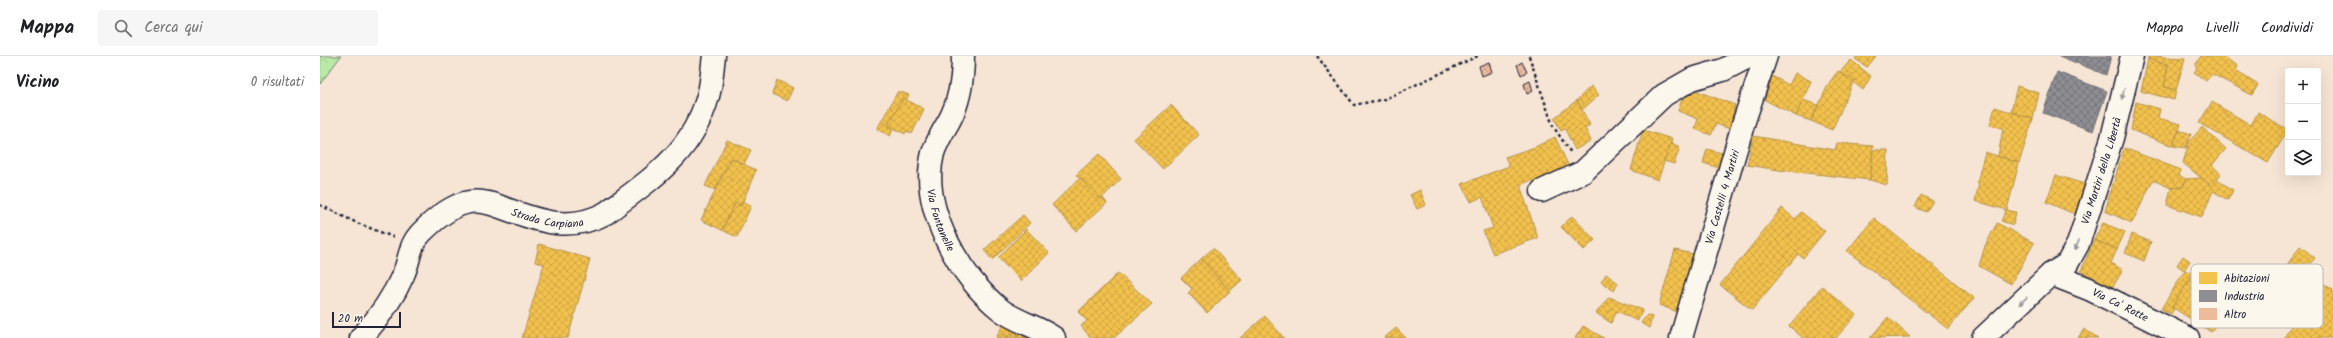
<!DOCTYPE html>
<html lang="it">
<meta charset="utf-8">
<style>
:root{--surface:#fff;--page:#f6f6f6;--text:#202124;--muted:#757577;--line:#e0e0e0}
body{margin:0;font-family:Kalam,sans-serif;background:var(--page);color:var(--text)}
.controls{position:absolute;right:12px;top:12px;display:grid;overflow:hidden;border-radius:4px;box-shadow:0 4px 16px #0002}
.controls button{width:36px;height:36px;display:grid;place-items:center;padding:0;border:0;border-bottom:1px solid var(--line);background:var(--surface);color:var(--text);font:20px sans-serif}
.scale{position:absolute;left:12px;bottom:10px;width:69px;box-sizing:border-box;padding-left:4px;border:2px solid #22223b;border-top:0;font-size:11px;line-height:14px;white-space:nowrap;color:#22223b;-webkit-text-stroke:3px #fbf7ec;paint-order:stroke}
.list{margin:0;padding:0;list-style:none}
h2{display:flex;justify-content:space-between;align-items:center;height:52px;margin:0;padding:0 16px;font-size:17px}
h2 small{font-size:13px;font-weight:400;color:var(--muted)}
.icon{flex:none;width:22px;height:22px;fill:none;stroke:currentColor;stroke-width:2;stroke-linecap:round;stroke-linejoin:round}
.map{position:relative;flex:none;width:2013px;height:282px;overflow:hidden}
header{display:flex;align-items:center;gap:24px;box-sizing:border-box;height:56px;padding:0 20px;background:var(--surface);border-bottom:1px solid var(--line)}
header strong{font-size:19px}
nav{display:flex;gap:22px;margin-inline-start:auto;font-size:14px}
.search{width:280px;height:36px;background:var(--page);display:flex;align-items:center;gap:10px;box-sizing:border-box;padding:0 14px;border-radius:4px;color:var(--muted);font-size:15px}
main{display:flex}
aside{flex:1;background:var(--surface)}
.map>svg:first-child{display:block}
.forest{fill:url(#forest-crowns);stroke:#6e8570}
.homes{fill:url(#homes-cross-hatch);stroke:#b49148}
.industry{fill:url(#industry-cross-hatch);stroke:#6d6d78}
.building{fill:url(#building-cross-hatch);stroke:#22223b}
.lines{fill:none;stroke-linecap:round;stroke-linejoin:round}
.minor-casing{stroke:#22223b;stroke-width:25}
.path{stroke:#22223b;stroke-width:2.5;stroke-dasharray:3 3;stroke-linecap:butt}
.minor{stroke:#fbf7ec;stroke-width:22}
.oneway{fill:#99979c}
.labels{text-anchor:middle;stroke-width:4;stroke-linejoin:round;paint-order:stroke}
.street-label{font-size:11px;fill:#22223b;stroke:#fbf7ec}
.key{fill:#fbf7ec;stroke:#bab7b7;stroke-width:1}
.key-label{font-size:11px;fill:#22223b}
</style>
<header>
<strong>Mappa</strong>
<div class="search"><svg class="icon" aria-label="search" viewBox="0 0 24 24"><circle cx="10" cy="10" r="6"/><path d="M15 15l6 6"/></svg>Cerca qui</div>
<nav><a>Mappa</a><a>Livelli</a><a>Condividi</a></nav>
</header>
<main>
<aside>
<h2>Vicino<small>0 risultati</small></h2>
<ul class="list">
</ul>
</aside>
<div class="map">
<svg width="2013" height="282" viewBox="0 0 2013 282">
<defs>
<pattern id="forest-crowns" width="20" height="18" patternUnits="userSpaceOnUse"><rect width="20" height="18" fill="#bae8a6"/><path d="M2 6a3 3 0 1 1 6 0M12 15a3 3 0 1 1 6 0" fill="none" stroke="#a0c790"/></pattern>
<pattern id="homes-cross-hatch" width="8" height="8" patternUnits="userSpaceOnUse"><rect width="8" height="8" fill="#f2c14e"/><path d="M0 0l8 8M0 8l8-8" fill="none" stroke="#cfa645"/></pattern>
<pattern id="industry-cross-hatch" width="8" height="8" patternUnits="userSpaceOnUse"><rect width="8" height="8" fill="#8d8d92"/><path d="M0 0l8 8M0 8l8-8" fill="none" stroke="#737378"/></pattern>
<pattern id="building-cross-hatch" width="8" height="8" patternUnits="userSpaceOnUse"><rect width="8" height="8" fill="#ebbb9c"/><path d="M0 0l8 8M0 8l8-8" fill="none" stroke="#c9a087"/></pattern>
</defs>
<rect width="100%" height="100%" fill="#f6e5d4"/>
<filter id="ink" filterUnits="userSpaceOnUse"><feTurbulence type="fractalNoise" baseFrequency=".025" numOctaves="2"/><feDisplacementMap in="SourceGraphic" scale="8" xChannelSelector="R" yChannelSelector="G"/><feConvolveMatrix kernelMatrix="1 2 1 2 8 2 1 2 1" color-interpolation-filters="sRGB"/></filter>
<g filter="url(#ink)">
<!-- forest -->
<polygon class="forest" points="0,0 21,0 0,28"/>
<!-- homes -->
<g class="homes">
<polygon points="1537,0 1556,0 1547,11 1535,3"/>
<polygon points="1828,0 1865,2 1856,34 1844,31 1848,9 1828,3"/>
<polygon points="1881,0 1902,0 1918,10 1916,15 1938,29 1932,39 1892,18 1886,25 1874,16 1877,12 1875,9"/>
<polygon points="1828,3 1848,9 1844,31 1856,34 1854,44 1821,35"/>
<polygon points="1531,4 1551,20 1543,34 1520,16"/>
<polygon points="1518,15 1534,25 1512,74 1491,65 1509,27"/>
<polygon points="1475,17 1491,25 1476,60 1445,44 1452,20 1469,29"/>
<polygon points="457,24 473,32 467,45 452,38"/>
<polygon points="1271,30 1279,39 1262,54 1257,44"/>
<polygon points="1697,30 1719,37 1713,63 1691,56"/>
<polygon points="1366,31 1415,49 1410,73 1396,68 1391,79 1375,73 1378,63 1358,55"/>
<polygon points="578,35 589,39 586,44 583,42 568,69 573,73 570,80 557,73"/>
<polygon points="583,42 604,53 592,78 586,75 585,78 568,69"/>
<polygon points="1257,44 1270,69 1265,72 1271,85 1255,94 1245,73 1241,75 1234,62"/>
<polygon points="1483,44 1498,49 1491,65 1476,60"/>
<polygon points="1816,46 1840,53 1838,62 1861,68 1853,90 1811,74"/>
<polygon points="1892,46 1931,69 1938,56 1968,74 1948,107 1879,67"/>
<polygon points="851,49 879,79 843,113 814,83"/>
<polygon points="1675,51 1713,63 1699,107 1678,100 1683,72 1670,69"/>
<polygon points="1882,71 1906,93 1892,109 1901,118 1891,130 1863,107 1869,86"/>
<polygon points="1323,74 1352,83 1338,124 1311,114"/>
<polygon points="1859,74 1871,78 1866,92 1853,90"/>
<polygon points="1433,80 1515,94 1517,87 1553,90 1550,124 1459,114 1427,109"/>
<polygon points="1235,81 1250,113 1214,127 1212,124 1200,129 1218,182 1173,198 1163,175 1173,172 1162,141 1151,146 1142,128 1189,110 1185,101 1215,91"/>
<polygon points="407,84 431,94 424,108 411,102 395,134 385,130"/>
<polygon points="1351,87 1360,91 1354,108 1344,105"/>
<polygon points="1804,92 1861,114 1858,119 1866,123 1863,131 1851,132 1833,124 1812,167 1785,155"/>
<polygon points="1387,93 1402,97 1399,112 1383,107"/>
<polygon points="1553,94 1568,94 1567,129 1550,124"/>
<polygon points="1665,96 1699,107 1687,154 1655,145 1659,127 1657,126"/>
<polygon points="779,98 801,123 780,144 756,119"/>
<polygon points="411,102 436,114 421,150 415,147 402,174 381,164"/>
<polygon points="1736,119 1767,129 1757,159 1726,146"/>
<polygon points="760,122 780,144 782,141 787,147 756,175 732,149"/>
<polygon points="1881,122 1891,130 1896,123 1913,134 1908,144 1893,135 1882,161 1847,149 1851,132 1863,131 1866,123"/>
<polygon points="1100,134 1106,149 1097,153 1090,139"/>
<polygon points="1601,139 1613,145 1606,156 1595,151"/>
<polygon points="422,146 431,150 417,181 402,174 415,147 421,150"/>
<polygon points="1462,152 1475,163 1481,156 1505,175 1483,202 1478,198 1432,254 1400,229"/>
<polygon points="1686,154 1696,156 1693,169 1681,165"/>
<polygon points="703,159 710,167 672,204 664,194"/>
<polygon points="1252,160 1275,184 1264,194 1241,171"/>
<polygon points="1554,162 1654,242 1628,273 1527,195"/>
<polygon points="1677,167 1714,187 1691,228 1659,210 1665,190"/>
<polygon points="1783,167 1805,176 1797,193 1774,184"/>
<polygon points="706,173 729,197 701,225 678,202"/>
<polygon points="1812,178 1831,186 1824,205 1805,197"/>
<polygon points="1774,184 1797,193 1791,207 1803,214 1792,232 1761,215"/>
<polygon points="219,188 270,203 248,282 202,282 224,208 215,206"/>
<polygon points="1980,190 1995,202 1979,221 1965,212"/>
<polygon points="893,192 922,224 910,235 881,203"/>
<polygon points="1355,194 1373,198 1363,258 1339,249"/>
<polygon points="1863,200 1870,205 1864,214 1857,209"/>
<polygon points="881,203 910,235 887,257 868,237 872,233 861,222"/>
<polygon points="1865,214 1873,218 1852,251 1854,253 1851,258 1841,253"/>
<polygon points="798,217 832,248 794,282 771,282 761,270 767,265 758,256"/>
<polygon points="1286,218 1298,227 1294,235 1281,226"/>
<polygon points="1873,218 1913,240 1891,276 1852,251"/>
<polygon points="1998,224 2013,234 2013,282 1964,282"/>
<polygon points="1502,230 1536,259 1516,282 1483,282 1469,270"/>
<polygon points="1289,241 1323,254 1317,265 1297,255 1291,267 1276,257"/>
<polygon points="1327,259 1332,261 1329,272 1321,267"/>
<polygon points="945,260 964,282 920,282"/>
<polygon points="1568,261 1590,281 1550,282"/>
<polygon points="685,265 710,279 711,282 700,282 693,277 689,282 679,276"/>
<polygon points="1263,270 1284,282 1255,282"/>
<polygon points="1076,272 1086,282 1064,282"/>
<polygon points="1764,273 1778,282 1758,282"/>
<polygon points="679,276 689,282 676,282"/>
<polygon points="693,277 700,282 691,282"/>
</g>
<!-- industry -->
<g class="industry">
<polygon points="1739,0 1791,0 1786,19"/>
<polygon points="1737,16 1787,35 1773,75 1723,57"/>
</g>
<!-- building -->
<g class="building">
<polygon points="1169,6 1172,16 1162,20 1159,10"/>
<polygon points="1202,6 1207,16 1201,19 1197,9"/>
<polygon points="1210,25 1213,35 1207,38 1204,28"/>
</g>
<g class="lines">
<defs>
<g id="minor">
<path id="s1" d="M643,0C643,22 640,45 629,65C623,75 617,85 613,97C599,151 640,222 681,254C697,266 717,270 734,282"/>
<polyline points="1222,135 1263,116 1344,39 1372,23 1403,14 1430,0"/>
<path id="s2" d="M1731,218L1769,233L1868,282"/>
<path id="s3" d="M41,282C58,263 73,242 83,219C91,202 88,190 102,176C113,165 130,151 145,147C159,143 173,148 186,153C221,166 251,176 286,157C331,123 372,98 388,40C392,27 392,13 394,0"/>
<path id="s4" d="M1361,282L1424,65L1446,0"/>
<path id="s5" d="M1663,282L1731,218L1747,208L1758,188L1792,82L1812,0"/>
</g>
</defs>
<!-- minor casing -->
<use href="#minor" class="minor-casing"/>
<!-- path -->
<g class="path">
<polyline points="997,0 1034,49 1065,43 1158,0"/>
<polyline points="1209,0 1233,70 1251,97"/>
<polyline points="0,149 37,167 73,181"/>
</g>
<!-- minor -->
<use href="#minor" class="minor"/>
</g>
<!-- one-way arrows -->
<defs><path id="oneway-solid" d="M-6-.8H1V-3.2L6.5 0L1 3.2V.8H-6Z"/></defs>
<g class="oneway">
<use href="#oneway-solid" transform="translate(1803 38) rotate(104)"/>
<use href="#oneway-solid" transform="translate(1757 189) rotate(114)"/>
<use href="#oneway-solid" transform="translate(1703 245) rotate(136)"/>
</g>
</g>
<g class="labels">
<!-- street labels -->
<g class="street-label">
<text dy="4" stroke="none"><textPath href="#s5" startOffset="212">Via Martiri della Libertà</textPath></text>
<text dy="4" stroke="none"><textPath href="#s4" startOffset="147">Via Castelli 4 Martiri</textPath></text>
<text dy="4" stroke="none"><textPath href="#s3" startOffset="261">Strada Carpiana</textPath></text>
<text dy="4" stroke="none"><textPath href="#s1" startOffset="172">Via Fontanelle</textPath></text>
<text dy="4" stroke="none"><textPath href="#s2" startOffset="76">Via Ca' Rotte</textPath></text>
</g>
</g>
<!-- legend -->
<rect x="1871" y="208" width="132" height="64" rx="6" class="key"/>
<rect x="1879" y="216" width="18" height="12" fill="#f2c14e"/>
<rect x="1879" y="234" width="18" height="12" fill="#8d8d92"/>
<rect x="1879" y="252" width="18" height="12" fill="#ebbb9c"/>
<g class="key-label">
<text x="1904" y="226">Abitazioni</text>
<text x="1904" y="244">Industria</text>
<text x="1904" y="262">Altro</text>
</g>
</svg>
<div class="controls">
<button>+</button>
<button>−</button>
<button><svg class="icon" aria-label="layers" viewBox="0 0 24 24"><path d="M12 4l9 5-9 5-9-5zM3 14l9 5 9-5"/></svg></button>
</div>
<div class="scale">20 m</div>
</div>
</main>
